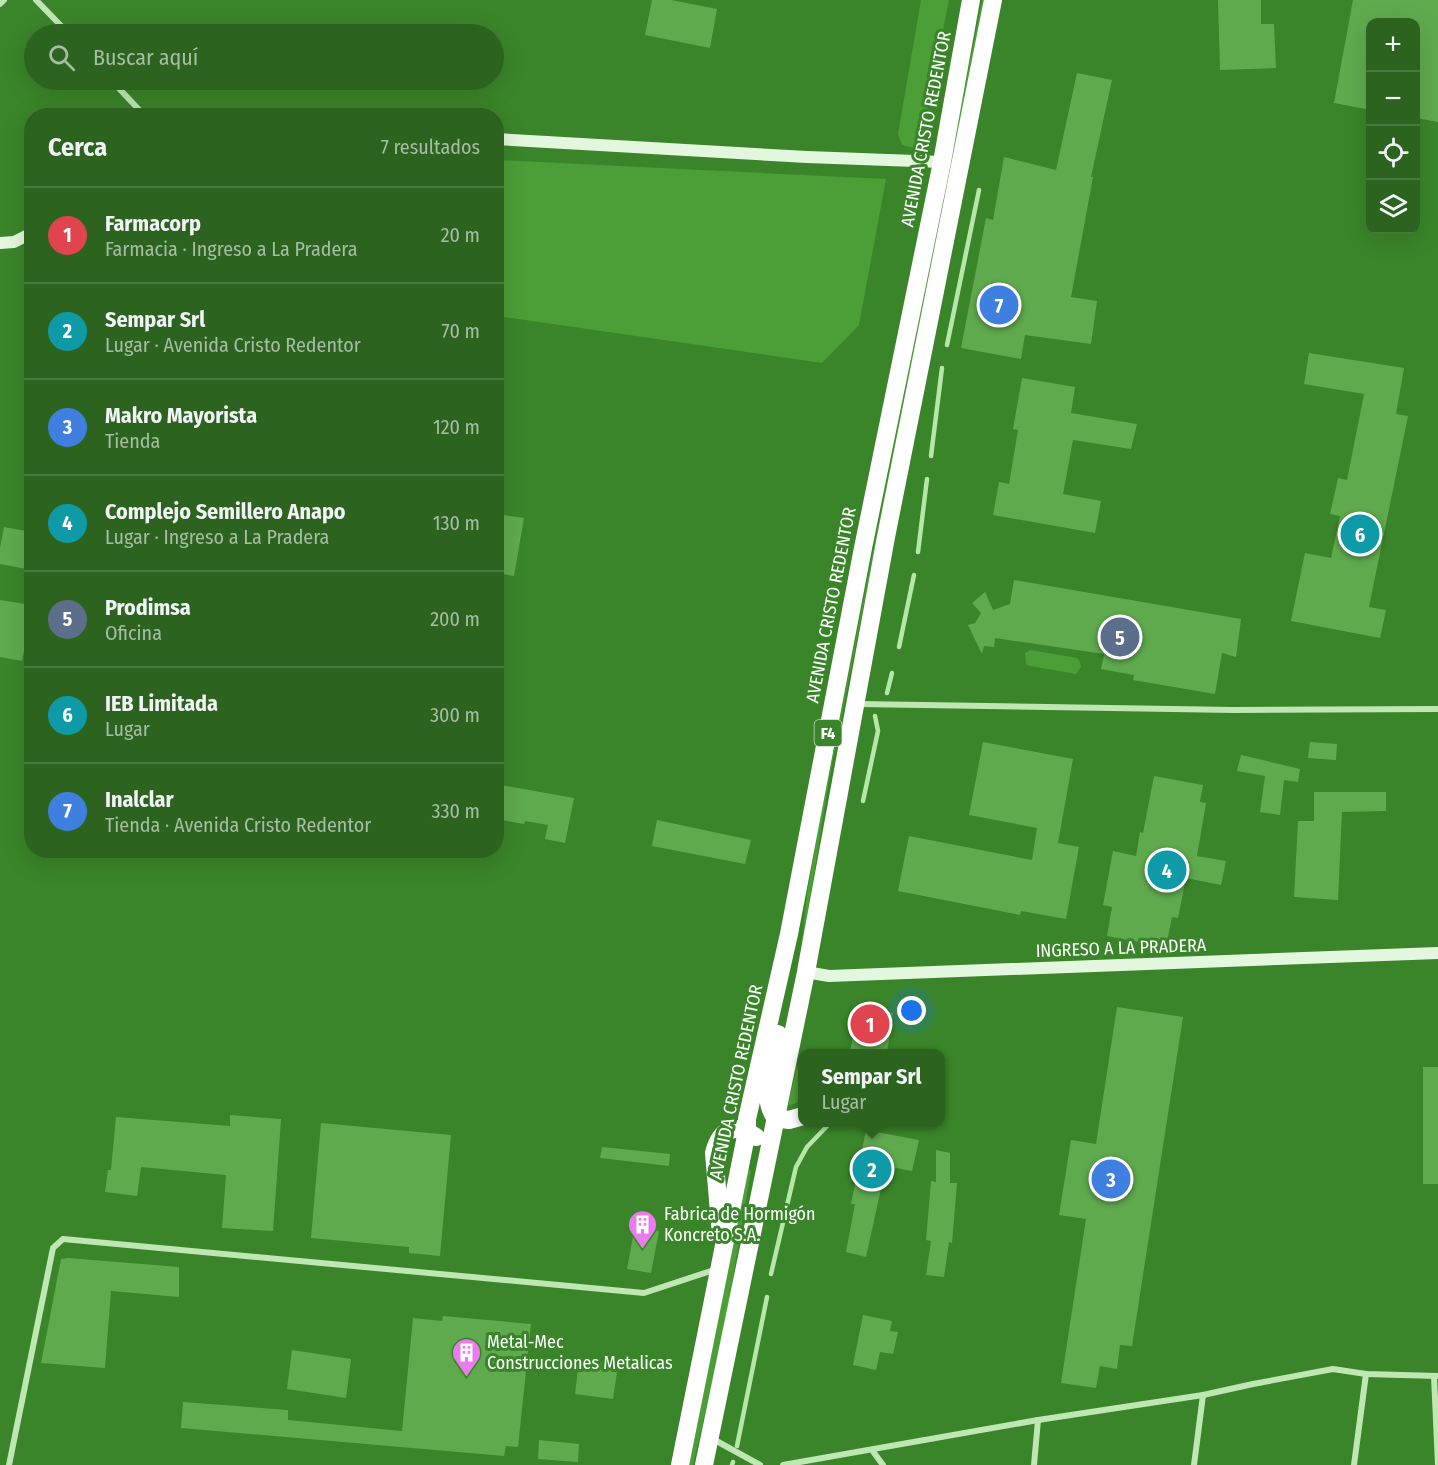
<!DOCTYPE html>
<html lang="es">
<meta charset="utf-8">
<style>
:root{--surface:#2c641f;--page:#346a28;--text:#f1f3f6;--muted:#a6bda4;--line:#48783d;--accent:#95b2f1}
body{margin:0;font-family:"Fira Sans Condensed",sans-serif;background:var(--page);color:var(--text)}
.controls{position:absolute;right:18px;top:18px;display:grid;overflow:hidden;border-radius:12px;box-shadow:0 6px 24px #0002}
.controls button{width:54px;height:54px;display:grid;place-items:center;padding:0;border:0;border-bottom:2px solid var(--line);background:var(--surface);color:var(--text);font:30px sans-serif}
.you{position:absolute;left:912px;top:1011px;width:21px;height:21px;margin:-15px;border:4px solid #fff;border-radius:50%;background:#1a73e8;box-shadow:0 0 0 9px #1a73e833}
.badge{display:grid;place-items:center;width:39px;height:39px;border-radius:50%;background:var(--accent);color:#fff;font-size:20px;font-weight:700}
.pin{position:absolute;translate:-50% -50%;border:3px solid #fff;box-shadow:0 2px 6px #0006}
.popup{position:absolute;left:798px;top:1049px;width:147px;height:78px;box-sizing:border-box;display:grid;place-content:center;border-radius:12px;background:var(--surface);filter:drop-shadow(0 2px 4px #0005);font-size:20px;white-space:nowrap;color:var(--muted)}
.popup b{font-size:22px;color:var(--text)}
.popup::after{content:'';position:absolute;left:50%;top:100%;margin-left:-12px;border:12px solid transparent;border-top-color:var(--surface)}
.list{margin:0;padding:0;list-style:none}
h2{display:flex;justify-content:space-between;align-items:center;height:78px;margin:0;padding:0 24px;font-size:26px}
h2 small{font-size:20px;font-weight:400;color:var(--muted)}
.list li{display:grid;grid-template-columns:39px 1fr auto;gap:18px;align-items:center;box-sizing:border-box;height:96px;padding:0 24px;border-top:2px solid var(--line)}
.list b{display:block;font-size:22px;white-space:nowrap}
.list p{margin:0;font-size:20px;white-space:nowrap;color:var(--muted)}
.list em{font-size:20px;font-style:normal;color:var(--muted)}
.icon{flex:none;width:33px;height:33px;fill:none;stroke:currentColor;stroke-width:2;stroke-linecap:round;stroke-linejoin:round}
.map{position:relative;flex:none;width:1438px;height:1465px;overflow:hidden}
.search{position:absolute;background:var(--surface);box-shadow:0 6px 24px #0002;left:24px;top:24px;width:480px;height:66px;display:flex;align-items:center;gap:15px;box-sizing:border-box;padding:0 21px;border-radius:33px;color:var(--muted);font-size:22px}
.panel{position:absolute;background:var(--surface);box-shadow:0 6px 24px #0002;left:24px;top:108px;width:480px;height:750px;border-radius:24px}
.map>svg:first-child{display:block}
.green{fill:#4c9e37}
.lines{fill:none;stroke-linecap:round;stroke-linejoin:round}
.stream{stroke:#b6e7a9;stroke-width:4.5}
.building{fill:#60aa4e}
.street{stroke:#bfe7b4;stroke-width:6}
.secondary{stroke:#e2f7de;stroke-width:12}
.highway{stroke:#fff;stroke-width:18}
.labels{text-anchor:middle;stroke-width:6;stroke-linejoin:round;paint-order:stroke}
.shield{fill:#3a8529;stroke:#c4dabf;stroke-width:1.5}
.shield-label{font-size:16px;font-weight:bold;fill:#fff}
.street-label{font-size:18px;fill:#fff;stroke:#3a8529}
.poi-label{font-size:18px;fill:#fff;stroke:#3a8529;text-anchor:start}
</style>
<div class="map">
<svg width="1438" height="1465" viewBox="0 0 1438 1465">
<rect width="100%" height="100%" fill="#3a8529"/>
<!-- green -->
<g class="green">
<polygon points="921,0 949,0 920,145 914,148 902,145 898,134"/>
<polygon points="982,0 984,0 829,780 800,962 807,893 821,815"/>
<polygon points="496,160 886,179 859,325 822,363 497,316"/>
<polygon points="1030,650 1077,658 1080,662 1081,667 1076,674 1030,666 1026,664 1025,653"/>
<path d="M797,1066C801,1079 811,1104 788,1105Z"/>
<polygon points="748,1169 751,1171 724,1330 693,1465 689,1465"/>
</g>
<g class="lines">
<!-- stream -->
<g class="stream">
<polyline points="947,345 979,190"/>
<polyline points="931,456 942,368"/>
<polyline points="918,552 927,479"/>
<polyline points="899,647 914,575"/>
<polyline points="887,693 892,673"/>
<polyline points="863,801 878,731 875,716"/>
<polyline points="771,1274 796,1167 807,1147 831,1122"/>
<polyline points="737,1446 767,1297"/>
<polyline points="732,1465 733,1462"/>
</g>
</g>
<!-- building -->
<g class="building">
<polygon points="652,0 671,0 717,9 710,48 645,35"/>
<polygon points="1218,0 1261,0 1261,24 1274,24 1276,68 1220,70"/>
<polygon points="1353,0 1438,0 1438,122 1416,118 1416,22 1371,22 1371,110 1334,103"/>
<polygon points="1077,73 1112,80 1091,177 1093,177 1071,297 1097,301 1091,344 1025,335 1021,359 961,348 986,218 993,220 1004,157 1056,170"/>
<polygon points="1309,353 1404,368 1396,414 1408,416 1369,607 1386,610 1380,638 1291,621 1305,553 1331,558 1340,516 1330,514 1338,478 1347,480 1364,394 1304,384"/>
<polygon points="1022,378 1075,387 1071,413 1137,424 1131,449 1073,440 1063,494 1101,501 1095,533 993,515 999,482 1009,484 1018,430 1013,429"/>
<polygon points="496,514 524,518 514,576 496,573"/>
<polygon points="4,527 32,532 32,570 0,564 0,548"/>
<polygon points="1014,580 1241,619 1236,657 1222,653 1215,694 1133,680 1134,675 1101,669 1104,654 995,638 994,647 984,646 982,654 968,625 975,623 981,613 972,603 985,592 993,610 1010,604"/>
<polygon points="0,600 32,605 32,647 25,645 22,661 0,657"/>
<polygon points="983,742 1073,759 1058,843 1079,847 1066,919 1021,911 1020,915 898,891 909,836 1032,860 1037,828 969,815"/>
<polygon points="1310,742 1337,744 1336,760 1308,758"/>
<polygon points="1241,755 1300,769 1298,782 1284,780 1280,815 1260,812 1265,776 1237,771"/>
<polygon points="1154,776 1203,785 1200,802 1206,803 1197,856 1226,861 1221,885 1186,878 1178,918 1172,917 1166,947 1107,936 1112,907 1103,905 1113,851 1136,856 1140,832 1143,833"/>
<polygon points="496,784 574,798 565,843 545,839 548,825 525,821 524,824 496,819"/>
<polygon points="1314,792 1386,792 1386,811 1342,812 1338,900 1294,897 1298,821 1314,821"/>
<polygon points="657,820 751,840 745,864 652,846"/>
<polygon points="1117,1007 1183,1017 1132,1346 1120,1345 1117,1369 1100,1366 1096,1388 1061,1383 1086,1219 1059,1215 1071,1140 1096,1144"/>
<polygon points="858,1008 893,1013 887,1053 850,1053"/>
<rect x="1423" y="1067" width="15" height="117"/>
<polygon points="230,1115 281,1119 273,1231 222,1228 226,1175 141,1167 137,1196 105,1192 108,1170 111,1170 116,1117 230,1126"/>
<polygon points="321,1123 451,1135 440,1256 409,1253 409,1247 311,1238"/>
<polygon points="866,1130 919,1140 912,1171 886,1166 866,1257 846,1252 855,1204 851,1204"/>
<polygon points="602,1147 670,1154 669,1166 600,1158"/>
<polygon points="936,1150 950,1153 950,1183 957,1183 952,1243 949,1242 944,1277 926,1275 931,1241 926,1240 931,1181 936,1182"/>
<polygon points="635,1226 659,1231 651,1273 627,1269"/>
<polygon points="68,1258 179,1267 179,1297 111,1291 105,1368 41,1363 61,1259"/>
<polygon points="863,1315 892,1321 890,1331 898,1332 893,1354 880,1352 876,1370 853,1365"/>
<polygon points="443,1316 531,1324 518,1447 506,1446 504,1456 181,1428 183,1402 288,1410 288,1420 402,1431 413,1318 442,1321"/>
<polygon points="292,1350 351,1359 346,1398 287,1389"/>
<polygon points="579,1360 618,1365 613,1399 575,1394"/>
<polygon points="539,1440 579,1444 578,1462 538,1459"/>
</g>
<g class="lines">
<!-- street -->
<g class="street">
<polyline points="36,0 69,34"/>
<polyline points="0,4 4,0"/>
<polyline points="111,80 145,116"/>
<polyline points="858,704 1234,710 1438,709"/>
<polyline points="1434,1376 1438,1465"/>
<polyline points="711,1438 760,1465"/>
<polyline points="872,1450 883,1465"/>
<polyline points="9,1465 53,1248 63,1239 644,1293 717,1269"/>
<polyline points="783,1465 1038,1420 1203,1395 1253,1384 1333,1369 1366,1374 1438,1376"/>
<polyline points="1034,1465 1038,1420"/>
<polyline points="1194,1465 1203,1395"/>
<polyline points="1354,1465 1366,1374"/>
</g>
<!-- secondary -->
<g class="secondary">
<polyline points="496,139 807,157 942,162"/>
<polyline points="0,243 14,242 32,233"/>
<polyline points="806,972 829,976 1438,953"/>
</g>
<!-- highway -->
<g class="highway">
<path d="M778,1034C774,1057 759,1100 776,1118L789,1120L803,1116"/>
<path d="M721,1235L714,1153C720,1129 735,1122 756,1137"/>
<polyline points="680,1465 747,1131 747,1119 789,934 863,548 942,162 971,0"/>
<polyline points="704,1465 806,972 886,537 993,0"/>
</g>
</g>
<!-- icons -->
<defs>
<symbol id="building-pin" viewBox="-11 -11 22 30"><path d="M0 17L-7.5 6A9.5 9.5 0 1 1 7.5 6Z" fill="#ea7bee" stroke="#3a8529"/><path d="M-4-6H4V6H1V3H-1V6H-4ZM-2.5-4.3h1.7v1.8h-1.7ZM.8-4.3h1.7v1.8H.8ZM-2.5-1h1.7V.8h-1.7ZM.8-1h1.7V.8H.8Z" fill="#fff"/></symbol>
</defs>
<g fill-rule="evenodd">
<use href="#building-pin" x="626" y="1208" width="33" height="45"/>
<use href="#building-pin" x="450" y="1336" width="33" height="45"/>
</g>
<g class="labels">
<!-- shield labels -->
<rect class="shield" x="814.5" y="720" width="27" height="26" rx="4.5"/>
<g class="shield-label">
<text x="828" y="739">F4</text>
</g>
<!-- street labels -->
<g class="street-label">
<text transform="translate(926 129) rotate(-79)" y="6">AVENIDA CRISTO REDENTOR</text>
<text transform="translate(831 605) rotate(-79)" y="6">AVENIDA CRISTO REDENTOR</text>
<text transform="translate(1121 948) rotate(-2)" y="6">INGRESO A LA PRADERA</text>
<text transform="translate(736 1082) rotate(-78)" y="6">AVENIDA CRISTO REDENTOR</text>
</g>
<!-- poi labels -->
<g class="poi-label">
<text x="664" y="1220">Fabrica de Hormigón<tspan x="664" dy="21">Koncreto S.A.</tspan></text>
<text x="487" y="1348">Metal-Mec<tspan x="487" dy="21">Construcciones Metalicas</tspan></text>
</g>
</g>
</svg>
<div class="controls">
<button>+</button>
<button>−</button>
<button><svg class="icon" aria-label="locate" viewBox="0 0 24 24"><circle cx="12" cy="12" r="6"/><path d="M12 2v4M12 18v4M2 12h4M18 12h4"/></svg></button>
<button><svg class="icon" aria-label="layers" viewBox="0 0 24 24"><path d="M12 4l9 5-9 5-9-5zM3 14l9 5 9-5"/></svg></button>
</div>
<div class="you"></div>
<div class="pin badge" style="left:870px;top:1024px;background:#e0444e">1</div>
<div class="pin badge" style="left:872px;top:1169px;background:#0f9aa8">2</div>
<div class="popup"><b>Sempar Srl</b>Lugar</div>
<div class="pin badge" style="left:1111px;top:1179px;background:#3f7fe0">3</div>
<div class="pin badge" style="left:1167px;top:870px;background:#0f9aa8">4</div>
<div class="pin badge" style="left:1120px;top:637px;background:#5c6f8a">5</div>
<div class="pin badge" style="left:1360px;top:534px;background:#0f9aa8">6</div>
<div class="pin badge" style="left:999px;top:305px;background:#3f7fe0">7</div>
<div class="search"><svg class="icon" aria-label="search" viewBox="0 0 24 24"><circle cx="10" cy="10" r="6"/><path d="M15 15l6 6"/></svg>Buscar aquí</div>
<section class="panel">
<h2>Cerca<small>7 resultados</small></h2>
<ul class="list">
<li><span class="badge" style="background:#e0444e">1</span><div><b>Farmacorp</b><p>Farmacia · Ingreso a La Pradera</p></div><em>20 m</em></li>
<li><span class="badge" style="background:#0f9aa8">2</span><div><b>Sempar Srl</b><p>Lugar · Avenida Cristo Redentor</p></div><em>70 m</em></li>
<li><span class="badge" style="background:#3f7fe0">3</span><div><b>Makro Mayorista</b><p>Tienda</p></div><em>120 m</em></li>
<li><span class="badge" style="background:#0f9aa8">4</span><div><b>Complejo Semillero Anapo</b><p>Lugar · Ingreso a La Pradera</p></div><em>130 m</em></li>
<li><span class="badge" style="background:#5c6f8a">5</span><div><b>Prodimsa</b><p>Oficina</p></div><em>200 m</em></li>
<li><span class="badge" style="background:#0f9aa8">6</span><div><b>IEB Limitada</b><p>Lugar</p></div><em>300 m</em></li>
<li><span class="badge" style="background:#3f7fe0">7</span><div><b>Inalclar</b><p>Tienda · Avenida Cristo Redentor</p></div><em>330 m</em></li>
</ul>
</section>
</div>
